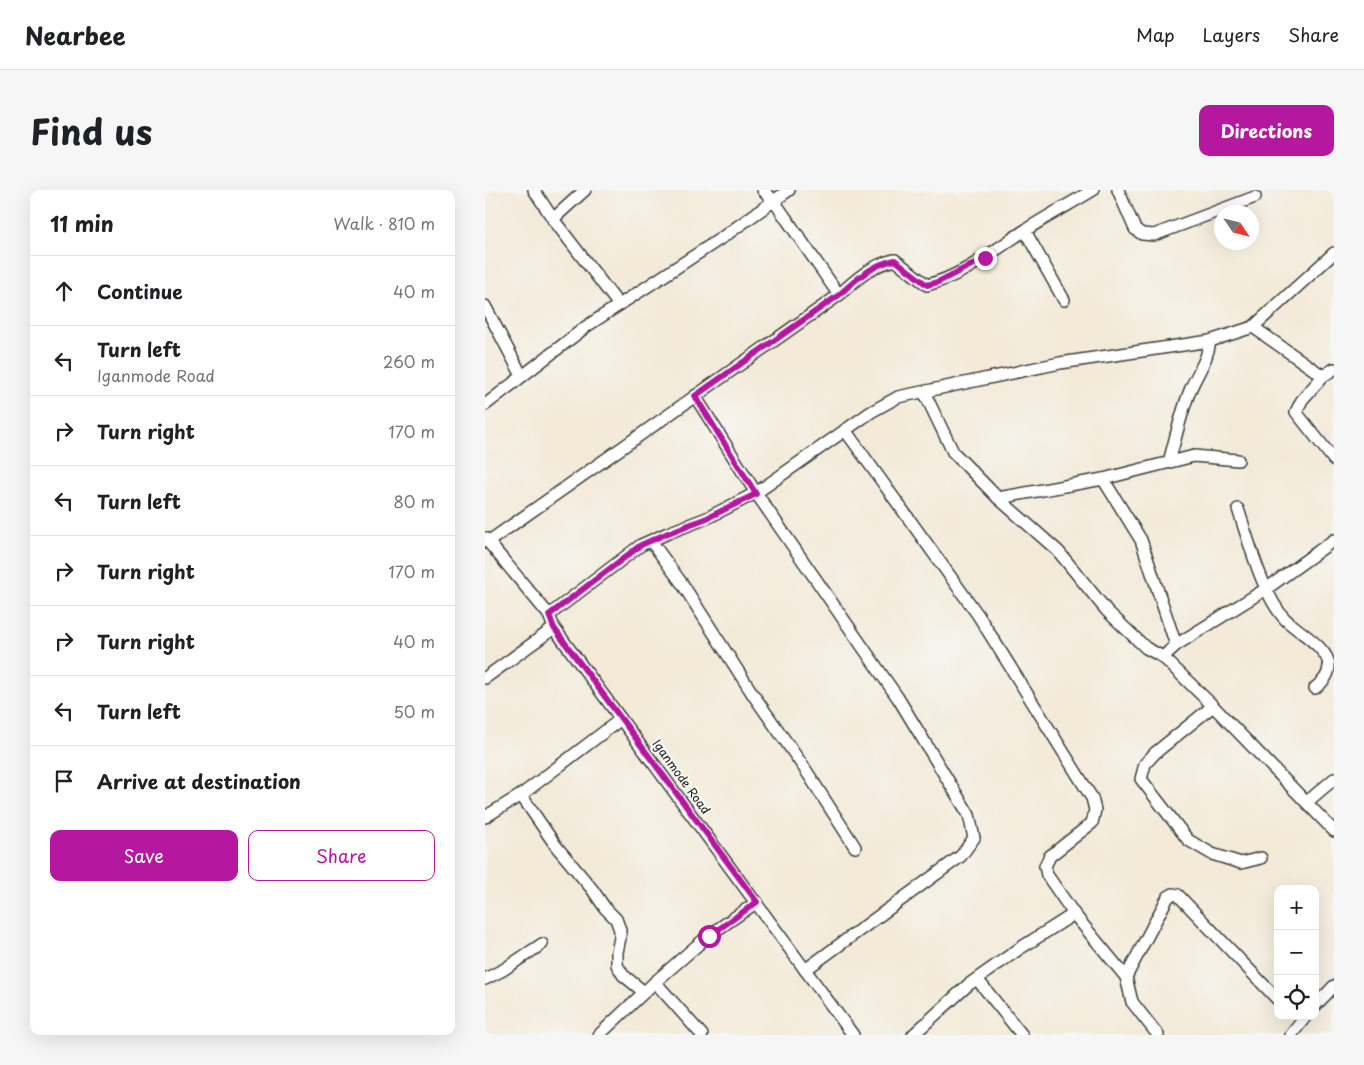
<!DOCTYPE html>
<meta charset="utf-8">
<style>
:root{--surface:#fff;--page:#f6f6f6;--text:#202124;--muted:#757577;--line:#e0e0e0;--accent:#b5179e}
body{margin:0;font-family:"Playpen Sans",sans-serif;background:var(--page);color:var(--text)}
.controls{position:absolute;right:15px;bottom:15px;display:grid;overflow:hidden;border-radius:10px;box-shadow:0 5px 20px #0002}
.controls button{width:45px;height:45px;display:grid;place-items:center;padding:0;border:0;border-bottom:1px solid var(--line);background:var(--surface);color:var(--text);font:25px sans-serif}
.compass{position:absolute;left:729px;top:15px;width:45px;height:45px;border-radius:50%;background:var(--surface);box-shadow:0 5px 20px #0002;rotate:125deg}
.stop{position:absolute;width:15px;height:15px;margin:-11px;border:4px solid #b5179e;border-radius:50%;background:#fff}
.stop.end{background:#b5179e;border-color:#fff;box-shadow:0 1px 5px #0008}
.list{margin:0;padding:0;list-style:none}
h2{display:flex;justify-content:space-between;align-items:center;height:65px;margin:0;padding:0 20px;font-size:21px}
h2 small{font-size:16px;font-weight:400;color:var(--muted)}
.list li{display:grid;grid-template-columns:32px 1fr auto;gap:15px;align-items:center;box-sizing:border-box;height:70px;padding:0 20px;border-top:1px solid var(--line)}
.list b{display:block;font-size:19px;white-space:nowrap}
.list p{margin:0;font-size:16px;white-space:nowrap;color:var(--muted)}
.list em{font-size:16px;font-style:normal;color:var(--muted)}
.actions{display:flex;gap:10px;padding:15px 20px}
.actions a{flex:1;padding:11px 0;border:1px solid var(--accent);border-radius:10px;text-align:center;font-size:18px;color:var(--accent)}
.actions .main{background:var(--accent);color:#fff}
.icon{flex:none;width:28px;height:28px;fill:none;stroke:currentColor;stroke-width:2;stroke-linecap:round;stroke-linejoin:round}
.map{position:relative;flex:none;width:849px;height:845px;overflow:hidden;border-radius:10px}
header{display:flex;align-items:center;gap:30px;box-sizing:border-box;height:70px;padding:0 25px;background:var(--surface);border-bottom:1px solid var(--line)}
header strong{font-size:24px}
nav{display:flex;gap:28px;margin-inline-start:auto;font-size:18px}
.intro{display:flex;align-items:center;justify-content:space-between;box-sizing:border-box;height:120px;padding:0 30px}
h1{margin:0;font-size:35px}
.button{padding:12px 22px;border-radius:10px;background:var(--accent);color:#fff;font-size:18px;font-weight:700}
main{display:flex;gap:30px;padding:0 30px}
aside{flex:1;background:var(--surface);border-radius:10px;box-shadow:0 5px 20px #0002}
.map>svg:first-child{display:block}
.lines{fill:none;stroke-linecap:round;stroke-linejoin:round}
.minor-casing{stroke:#3c3b38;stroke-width:14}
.minor{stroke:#fff;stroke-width:11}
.route{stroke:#b5179e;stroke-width:6}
.labels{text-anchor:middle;stroke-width:4.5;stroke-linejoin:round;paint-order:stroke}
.street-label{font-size:12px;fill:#1c1c1c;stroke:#f6f6f2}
</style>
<header>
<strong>Nearbee</strong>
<nav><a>Map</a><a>Layers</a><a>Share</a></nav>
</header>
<div class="intro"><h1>Find us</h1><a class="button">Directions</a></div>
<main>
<aside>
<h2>11 min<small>Walk · 810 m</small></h2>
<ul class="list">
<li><svg class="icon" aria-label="ahead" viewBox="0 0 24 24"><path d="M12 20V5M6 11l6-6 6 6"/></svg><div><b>Continue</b></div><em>40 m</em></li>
<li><svg class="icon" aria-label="left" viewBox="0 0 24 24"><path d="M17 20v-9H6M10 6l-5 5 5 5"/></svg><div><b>Turn left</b><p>Iganmode Road</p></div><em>260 m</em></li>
<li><svg class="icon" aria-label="right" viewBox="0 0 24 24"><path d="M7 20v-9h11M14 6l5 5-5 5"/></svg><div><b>Turn right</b></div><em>170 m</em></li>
<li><svg class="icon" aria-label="left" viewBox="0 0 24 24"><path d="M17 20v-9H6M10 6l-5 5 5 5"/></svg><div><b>Turn left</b></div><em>80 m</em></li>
<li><svg class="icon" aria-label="right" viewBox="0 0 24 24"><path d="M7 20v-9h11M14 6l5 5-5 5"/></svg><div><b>Turn right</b></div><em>170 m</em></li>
<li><svg class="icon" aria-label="right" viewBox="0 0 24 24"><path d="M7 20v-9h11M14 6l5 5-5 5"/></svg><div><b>Turn right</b></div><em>40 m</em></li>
<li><svg class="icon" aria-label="left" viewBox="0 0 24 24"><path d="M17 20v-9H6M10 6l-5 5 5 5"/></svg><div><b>Turn left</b></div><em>50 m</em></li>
<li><svg class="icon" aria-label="arrive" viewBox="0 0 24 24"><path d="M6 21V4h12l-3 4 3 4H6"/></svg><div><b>Arrive at destination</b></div></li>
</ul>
<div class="actions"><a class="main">Save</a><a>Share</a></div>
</aside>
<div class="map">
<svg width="849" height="845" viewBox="0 0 849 845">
<rect width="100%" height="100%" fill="#f6f6f2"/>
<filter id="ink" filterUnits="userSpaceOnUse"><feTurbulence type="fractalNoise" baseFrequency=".02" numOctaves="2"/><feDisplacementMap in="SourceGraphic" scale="10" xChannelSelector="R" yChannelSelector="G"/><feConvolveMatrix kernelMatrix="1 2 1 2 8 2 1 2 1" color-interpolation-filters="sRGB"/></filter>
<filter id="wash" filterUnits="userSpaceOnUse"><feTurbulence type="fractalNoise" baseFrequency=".0096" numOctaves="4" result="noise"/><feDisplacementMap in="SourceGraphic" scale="20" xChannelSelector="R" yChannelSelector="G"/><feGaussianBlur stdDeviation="1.12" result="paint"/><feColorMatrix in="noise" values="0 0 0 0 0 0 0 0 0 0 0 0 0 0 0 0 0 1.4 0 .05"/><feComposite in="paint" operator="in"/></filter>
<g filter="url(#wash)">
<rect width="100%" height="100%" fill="#f3ead8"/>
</g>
<g filter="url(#ink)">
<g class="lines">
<defs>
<g id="minor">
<polyline points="49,0 68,29 134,115"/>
<polyline points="633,0 650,39 657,44 669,45 770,7"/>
<polyline points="68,29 100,0"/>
<polyline points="540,41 579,110"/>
<path d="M354,105C370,90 388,74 410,70L442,95C478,86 508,61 539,41C561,27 585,14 608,0"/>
<polyline points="0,116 37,186"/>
<polyline points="768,137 838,186 849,179"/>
<polyline points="838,186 817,210 811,222 849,270"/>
<polyline points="439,202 468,262 513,308 573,361 622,421 661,458 678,467 728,516 849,641"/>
<polyline points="210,206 271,303 413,508 484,625 489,648 476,666 320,780"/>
<polyline points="0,215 102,136 238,47 304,0"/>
<polyline points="360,240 493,425 607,608 610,620 607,633 565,666 560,676 562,685 589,724 641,787 683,707 688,704 693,705 793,810"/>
<path d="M684,272C691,247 696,222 706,198C713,182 723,169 725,151"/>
<polyline points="618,289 656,350 691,455"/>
<polyline points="513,308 618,289 709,266 753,270"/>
<path d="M753,319C764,351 778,406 800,429C812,441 844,458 844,476C844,486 837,493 830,498"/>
<polyline points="0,348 64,425 69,438 368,845"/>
<polyline points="166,351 198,395 269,506 320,579 370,657"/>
<polyline points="3,352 354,105 289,11 278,0"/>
<polyline points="64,425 156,355 183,343 222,328 271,303 386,222 413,207 575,173 725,151 768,137 849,63"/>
<polyline points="678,467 691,455 781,399 849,350"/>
<polyline points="0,488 69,438"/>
<polyline points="728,516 670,563 660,574 656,589 703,650 727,664 756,673 776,668"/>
<polyline points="36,605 71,656 107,699 120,718 131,729 135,740 135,748 132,762 132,775 138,785 159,802"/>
<polyline points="822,612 849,589"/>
<polyline points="0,627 36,605 136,529"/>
<polyline points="641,787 647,812 673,845"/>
<polyline points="0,789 18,780 57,754"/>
<polyline points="492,789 537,845"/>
<polyline points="170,792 217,845"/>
<polyline points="830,816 849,796"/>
<polyline points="114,845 170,792 223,746 272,712"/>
<polyline points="428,845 483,795 534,759 589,724"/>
<polyline points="806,845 821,826"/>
</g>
</defs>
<!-- minor casing -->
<use href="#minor" class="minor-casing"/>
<!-- minor -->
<use href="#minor" class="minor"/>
</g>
</g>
<g class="lines" filter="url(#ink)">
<!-- route -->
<path class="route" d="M224,746L272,712L69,438L64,425L156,355L183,343L222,328L271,304L210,206L354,105C370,90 388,74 410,70L442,95L453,92L500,68"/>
</g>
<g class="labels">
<!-- street labels -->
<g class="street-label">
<text transform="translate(196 587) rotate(54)" y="4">Iganmode Road</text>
</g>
</g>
</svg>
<div class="controls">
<button>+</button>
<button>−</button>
<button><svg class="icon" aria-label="locate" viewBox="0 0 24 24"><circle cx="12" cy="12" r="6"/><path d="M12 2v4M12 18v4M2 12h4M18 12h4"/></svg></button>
</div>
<svg class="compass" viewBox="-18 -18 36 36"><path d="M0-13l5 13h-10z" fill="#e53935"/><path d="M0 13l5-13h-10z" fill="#757577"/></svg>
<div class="stop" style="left:224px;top:746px"></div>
<div class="stop end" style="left:500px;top:68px"></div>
</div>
</main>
